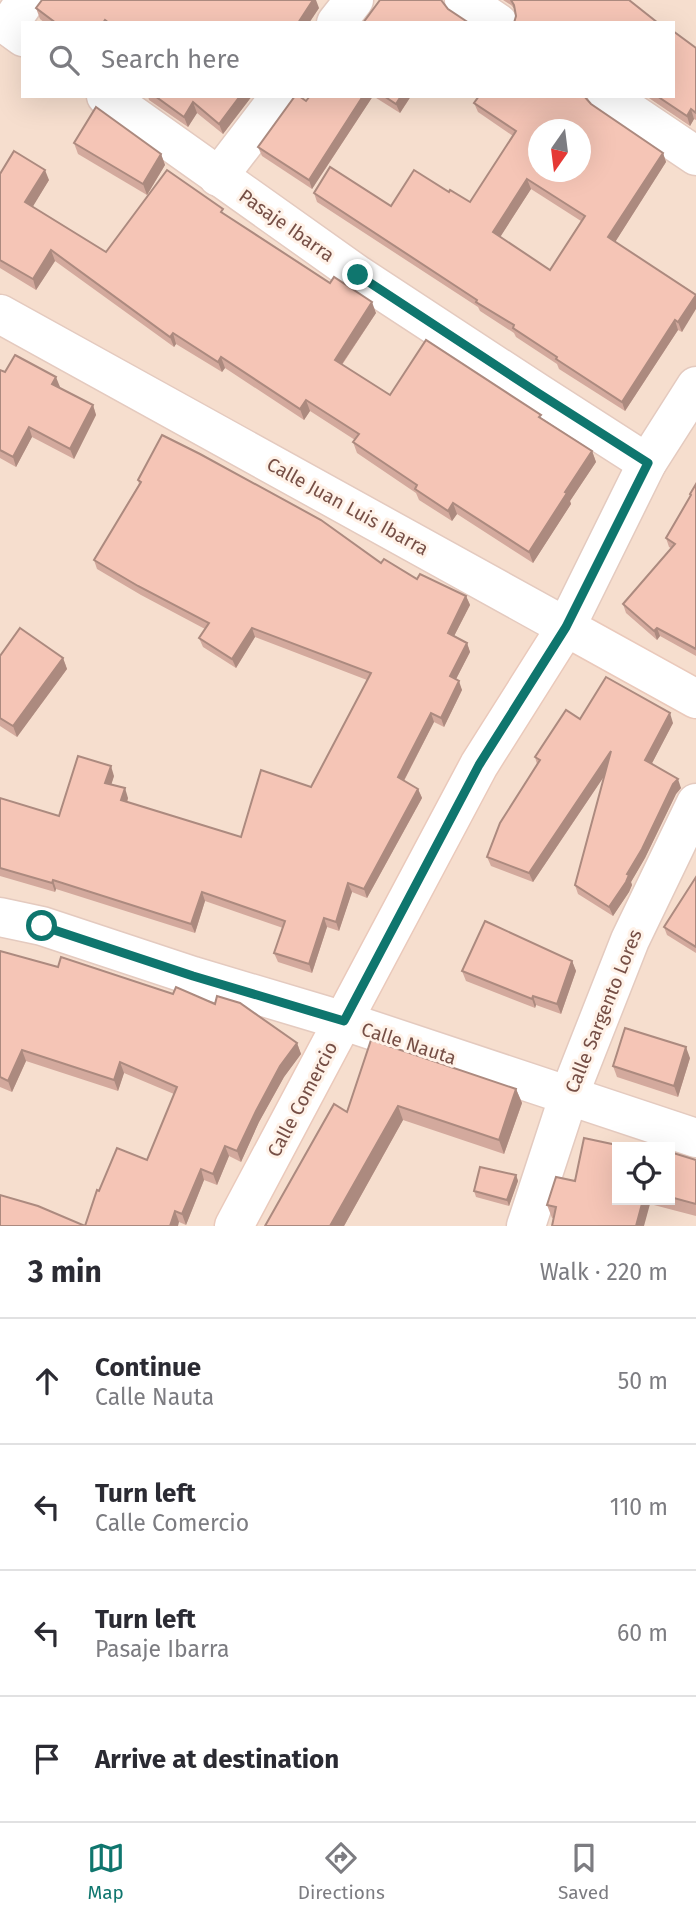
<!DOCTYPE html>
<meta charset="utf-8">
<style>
:root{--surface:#fff;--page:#f7f7f7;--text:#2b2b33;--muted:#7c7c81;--line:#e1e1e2;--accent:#0f766e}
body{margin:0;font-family:"Fira Sans",sans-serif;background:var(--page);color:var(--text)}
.controls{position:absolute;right:21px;bottom:21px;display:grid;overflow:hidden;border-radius:0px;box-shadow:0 7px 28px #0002}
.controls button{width:63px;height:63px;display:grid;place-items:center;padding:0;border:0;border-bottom:2px solid var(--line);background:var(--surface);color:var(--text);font:35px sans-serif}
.compass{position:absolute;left:528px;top:119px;width:63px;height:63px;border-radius:50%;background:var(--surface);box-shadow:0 7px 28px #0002;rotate:194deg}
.stop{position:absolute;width:21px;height:21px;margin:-16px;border:5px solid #0f766e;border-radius:50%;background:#fff}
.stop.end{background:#0f766e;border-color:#fff;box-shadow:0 2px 7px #0008}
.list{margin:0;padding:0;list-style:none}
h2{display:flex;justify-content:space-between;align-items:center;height:91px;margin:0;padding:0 28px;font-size:30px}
h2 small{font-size:23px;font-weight:400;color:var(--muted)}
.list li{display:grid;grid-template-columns:46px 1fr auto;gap:21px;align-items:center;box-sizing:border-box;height:126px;padding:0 28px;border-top:2px solid var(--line)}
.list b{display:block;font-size:26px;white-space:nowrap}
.list p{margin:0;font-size:23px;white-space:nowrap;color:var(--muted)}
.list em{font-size:23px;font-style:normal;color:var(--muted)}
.icon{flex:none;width:38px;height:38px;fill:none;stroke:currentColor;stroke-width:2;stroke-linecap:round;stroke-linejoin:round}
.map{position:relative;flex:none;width:696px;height:1226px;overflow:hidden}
.search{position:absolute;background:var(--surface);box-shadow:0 7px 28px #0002;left:21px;right:21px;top:21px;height:77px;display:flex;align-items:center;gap:18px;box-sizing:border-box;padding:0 24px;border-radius:0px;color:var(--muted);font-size:26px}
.sheet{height:595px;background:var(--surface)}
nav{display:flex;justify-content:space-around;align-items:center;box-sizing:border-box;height:98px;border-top:2px solid var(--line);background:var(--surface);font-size:19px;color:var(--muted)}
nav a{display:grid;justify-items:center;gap:4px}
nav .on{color:var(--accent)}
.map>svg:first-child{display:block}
.residential{fill:#f6dece;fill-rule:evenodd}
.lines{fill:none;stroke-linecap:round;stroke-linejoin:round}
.street-casing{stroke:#e4cabf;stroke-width:41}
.secondary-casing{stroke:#eac9bb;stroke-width:41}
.street{stroke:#fff;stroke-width:38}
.secondary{stroke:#fff;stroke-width:38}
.wall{fill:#d3a99d;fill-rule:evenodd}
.shaded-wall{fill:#ac8a7f}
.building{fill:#f5c5b6;stroke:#ac8a7f;stroke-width:2;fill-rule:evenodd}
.route{stroke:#0f766e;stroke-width:9}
.labels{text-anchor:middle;stroke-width:6;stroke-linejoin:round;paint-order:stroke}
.street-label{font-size:19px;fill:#764f46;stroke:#fff2e8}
</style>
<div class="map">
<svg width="696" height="1226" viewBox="0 0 696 1226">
<rect width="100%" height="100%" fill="#feede0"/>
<!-- residential -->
<path class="residential" d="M0,0H696V1226H0ZM23,23H673V96H23ZM538,130H580V172H538ZM617,1147H670V1200H617Z"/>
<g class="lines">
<defs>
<g id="street">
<polyline points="464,0 498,23"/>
<polyline points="336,23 354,0"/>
<polyline points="23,37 8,26 26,0"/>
<polyline points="106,96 358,275 538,393 647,463"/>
<polyline points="607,96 696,156"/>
<polyline points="218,177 280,96"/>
<polyline points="0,314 566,627 647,463 696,386"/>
<polyline points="0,917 42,926 193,976 344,1021 696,1138"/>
<polyline points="526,1226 569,1095 630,940 696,803"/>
</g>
<polyline id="secondary" points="234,1226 479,765 566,627 696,699"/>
</defs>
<!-- street casing -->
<use href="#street" class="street-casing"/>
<!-- secondary casing -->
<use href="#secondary" class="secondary-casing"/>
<!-- street -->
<use href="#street" class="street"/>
<!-- secondary -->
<use href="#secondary" class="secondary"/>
</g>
<!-- wall -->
<g class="wall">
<polygon points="503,0 629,0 516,16 516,11 511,5"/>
<polygon points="36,8 319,8 309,23 45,23 40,19"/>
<polygon points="696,48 696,120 694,119 690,126 646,96 673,96"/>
<polygon points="148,96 252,96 223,134 197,113 188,127 149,100"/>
<polygon points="373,96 411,96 400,113"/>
<polygon points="373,96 312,189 262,156 258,147 306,101"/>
<path d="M586,99L591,104L663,153L666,162L615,242L696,294L682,332L678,330L625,411L559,369L557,364L516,337L514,333L480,311L478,307L317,202L314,193L391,206L449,192L470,202L513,136L478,112L474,103ZM531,189L581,221L550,270L500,237Z"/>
<polygon points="74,143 161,154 165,165 147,195 78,154"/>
<polygon points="0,174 49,180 32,207 106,252 225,215 376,313 342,365 390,395 543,419 592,451 596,462 570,501 571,504 533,563 457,514 452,521 419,500 416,493 357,453 353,442 355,440 310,411 304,420 225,368 222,372 176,344 174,347 55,261 36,290 0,268"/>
<polygon points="0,370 60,387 59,388 93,405 96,415 74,459 32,437 16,467 0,458"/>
<polygon points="138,480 381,563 417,579 466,596 470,605 454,636 467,643 470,652 456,679 462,690 444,727 434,722 404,781 418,789 422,798 367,898 352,892 339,931 327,927 312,973 278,962 274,953 283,928 205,901 195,933 56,889 55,892 0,876 0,798 59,816 114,776 111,784 128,798 127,802 241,837 311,787 367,680 255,637 236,668 203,647 199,638 205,629 141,595 97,569 94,560 139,484"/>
<polygon points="696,484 696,656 660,636 657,640 626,613 623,604 671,548 669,547 666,538 691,497 690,494"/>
<polygon points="0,656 63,658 67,669 17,737 0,726"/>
<polygon points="580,719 673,723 652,763 681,788 676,794 645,858 631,882 632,885 629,892 613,916 578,894 575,885 605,775 533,882 491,866 487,857 537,764 535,757"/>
<polygon points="696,877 696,953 667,935 664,927"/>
<polygon points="0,951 297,1043 301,1054 284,1077 259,1122 241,1162 229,1156 217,1185 204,1180 186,1225 179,1222 85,1226 99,1191 147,1160 174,1094 124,1073 118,1091 26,1061 12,1092 0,1087"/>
<polygon points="572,961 576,971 561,1014 536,1005 535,1008 466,981 462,971"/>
<polygon points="690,1058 678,1097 617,1077 613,1066"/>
<polygon points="516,1089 522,1103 504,1154 403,1120 344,1226 265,1226 347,1112"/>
<polygon points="670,1152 696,1160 696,1216 650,1204 552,1218 547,1205 617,1200 670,1200"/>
<polygon points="516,1175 518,1181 509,1206 476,1197 474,1191"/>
</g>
<!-- shaded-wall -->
<g class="shaded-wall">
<polygon points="311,0 316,0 319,8 309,23 298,23"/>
<polygon points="240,96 252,96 223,134 219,124"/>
<polygon points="363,96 373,96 312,189 309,180"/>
<polygon points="401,96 411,96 400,113 396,104"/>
<polygon points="193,102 197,113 188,127 184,117"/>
<polygon points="691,109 694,119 690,126 687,116"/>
<polygon points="663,153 666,162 612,247 608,237"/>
<polygon points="161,154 165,165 147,195 143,184"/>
<polygon points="45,170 49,180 29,213 25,202"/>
<polygon points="527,179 531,189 497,242 493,232"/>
<polygon points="51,250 55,261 36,290 33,279"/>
<polygon points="696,295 696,309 682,332 678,322"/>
<polygon points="372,302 376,313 338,370 335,360"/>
<polygon points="675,320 678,330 625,411 622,402"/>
<polygon points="173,333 176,344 174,347 170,337"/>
<polygon points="221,357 225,368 222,372 218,362"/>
<polygon points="56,377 60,387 56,394 52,384"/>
<polygon points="306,400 310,411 304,420 300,409"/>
<polygon points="93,405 96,415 74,459 70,449"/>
<polygon points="29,427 32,437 16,467 13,457"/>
<polygon points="592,451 596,462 570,501 571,504 533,563 529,552 565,492"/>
<polygon points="453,503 457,514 452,521 448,511"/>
<polygon points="466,596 470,605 451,642 448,633"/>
<polygon points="252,628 255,637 236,668 232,659"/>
<polygon points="657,628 660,636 657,640 654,631"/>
<polygon points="467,643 470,652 453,685 450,676"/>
<polygon points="63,658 67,669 17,737 13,726"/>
<polygon points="459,681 462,690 444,727 441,718"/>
<polygon points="431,713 434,722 401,786 398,777"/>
<polygon points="670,713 673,723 649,769 645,760"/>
<polygon points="611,751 615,760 533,882 529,873"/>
<polygon points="111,766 114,776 109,792 105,783"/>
<polygon points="678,779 681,788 676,794 645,858 631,882 632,885 629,892 613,916 609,907 673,784"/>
<polygon points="125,788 128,798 125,809 121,800"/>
<polygon points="418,789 422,798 367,898 364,889"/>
<polygon points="53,880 56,889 55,892 52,883"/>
<polygon points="348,883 352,892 339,931 336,922"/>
<polygon points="202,892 205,901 195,933 191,924"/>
<polygon points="324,918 327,927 312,973 309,964"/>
<polygon points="572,961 576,971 561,1014 557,1004"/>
<polygon points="533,996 536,1005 535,1008 532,999"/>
<polygon points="297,1043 301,1054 284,1077 259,1122 241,1162 237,1151 256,1111 280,1066"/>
<polygon points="686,1047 690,1058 678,1097 674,1086"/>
<polygon points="22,1050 26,1061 12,1092 8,1081"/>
<polygon points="120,1062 124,1073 118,1091 114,1080"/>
<polygon points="516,1089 522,1103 504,1154 499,1140"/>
<polygon points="398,1106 403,1120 344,1226 330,1226"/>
<polygon points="225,1146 229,1156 217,1185 213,1174"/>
<polygon points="201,1169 204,1180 186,1225 182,1214"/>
<polygon points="516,1175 518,1181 509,1206 507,1200"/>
<polygon points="643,1200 649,1200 650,1204 644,1226 636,1226"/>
<polygon points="175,1211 179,1222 178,1226 170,1226"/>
</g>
<!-- building -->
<g class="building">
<polygon points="42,0 313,0 298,23 109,23 105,20 103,23 56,23 36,8"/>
<polygon points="380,0 441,0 448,9 469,23 363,23"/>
<polygon points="511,0 629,0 658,23 514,23 516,16 514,5"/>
<polygon points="673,31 696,48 696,113 691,109 687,116 657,96 673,96"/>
<polygon points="155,96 240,96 219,124 193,102 184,117"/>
<polygon points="295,96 299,96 306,101 310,96 363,96 309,180 258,147"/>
<polygon points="384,96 401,96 396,104"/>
<path d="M479,96H584L591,104L663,153L608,237L696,295L678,322L675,320L622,402L556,359L557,357L513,328L514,325L476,302L477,300L314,193L330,167L391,206L414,170L449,192L450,190L470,202L516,131L474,103ZM538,130H580V172H538ZM527,179L585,216L550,270L493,232Z"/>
<polygon points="96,107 161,154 143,184 74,143"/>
<polygon points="14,151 45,170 25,202 106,252 167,170 223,209 221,212 330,283 334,277 372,302 335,360 390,395 426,340 541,415 539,417 592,451 565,492 567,493 529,552 453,503 448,511 415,489 417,485 353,442 359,434 306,400 300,409 221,357 218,362 173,333 170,337 51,250 33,279 0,260 0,174"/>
<polygon points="15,355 56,377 52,384 93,405 70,449 29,427 13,457 0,450 0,370 5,372"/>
<polygon points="162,435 200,454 321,520 381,563 384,559 417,579 420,574 466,596 448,633 467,643 450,676 459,681 441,718 431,713 398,777 418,789 364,889 348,883 336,922 324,918 309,964 274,953 285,921 202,892 191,924 53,880 52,883 0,868 0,798 59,816 78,756 111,766 105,783 125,788 121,800 241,837 261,770 311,787 371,673 252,628 232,659 199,638 209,623 138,586 94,560 141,482 138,480"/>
<polygon points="696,484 696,649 657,628 654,631 623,604 675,544 666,538 691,495 690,494"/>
<polygon points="20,628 63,658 13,726 0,718 0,656"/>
<polygon points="606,677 670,713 645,760 678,779 673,784 642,849 627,874 629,875 626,882 609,907 575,885 611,751 529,873 487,857 500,823 540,760 535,757 566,710 580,719"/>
<polygon points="696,877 696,947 664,927"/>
<polygon points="485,921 572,961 557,1004 533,996 532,999 462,971"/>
<polygon points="0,951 58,967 61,957 173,994 176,987 215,1004 217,996 240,1003 297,1043 280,1066 256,1111 237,1151 225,1146 213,1174 201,1169 182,1214 175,1211 170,1226 0,1226 0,1195 38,1206 85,1226 97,1190 99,1191 117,1148 147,1160 177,1087 120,1062 114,1080 22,1050 8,1081 0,1077"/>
<polygon points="625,1028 686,1047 674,1086 613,1066"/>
<polygon points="371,1040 516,1089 499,1140 398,1106 330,1226 265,1226 334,1104 347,1112"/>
<polygon points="584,1138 626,1147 617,1147 617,1200 643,1200 636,1226 552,1226 556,1207 547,1205 556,1177 575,1181"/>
<polygon points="670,1152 696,1160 696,1204 670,1197"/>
<polygon points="480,1167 516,1175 507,1200 474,1191"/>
</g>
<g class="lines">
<!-- route -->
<polyline class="route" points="42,926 193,976 344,1021 479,765 566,627 648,463 538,393 358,275"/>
</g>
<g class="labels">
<!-- street labels -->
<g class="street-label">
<text transform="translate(287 225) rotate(35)" y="7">Pasaje Ibarra</text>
<text transform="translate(348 506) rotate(29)" y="7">Calle Juan Luis Ibarra</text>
<text transform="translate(603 1011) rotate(-68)" y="7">Calle Sargento Lores</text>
<text transform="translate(409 1043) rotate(18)" y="7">Calle Nauta</text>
<text transform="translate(302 1099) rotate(-62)" y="7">Calle Comercio</text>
</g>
</g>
</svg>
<div class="controls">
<button><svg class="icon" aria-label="locate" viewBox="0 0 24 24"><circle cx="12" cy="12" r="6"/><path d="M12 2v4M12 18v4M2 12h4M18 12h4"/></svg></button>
</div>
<svg class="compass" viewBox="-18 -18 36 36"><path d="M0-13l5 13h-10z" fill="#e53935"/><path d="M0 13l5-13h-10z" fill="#7c7c81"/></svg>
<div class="stop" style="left:42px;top:926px"></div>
<div class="stop end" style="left:358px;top:275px"></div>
<div class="search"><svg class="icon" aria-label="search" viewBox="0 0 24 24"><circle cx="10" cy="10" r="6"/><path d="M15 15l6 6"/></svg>Search here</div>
</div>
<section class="sheet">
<h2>3 min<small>Walk · 220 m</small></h2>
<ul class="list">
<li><svg class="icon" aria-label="ahead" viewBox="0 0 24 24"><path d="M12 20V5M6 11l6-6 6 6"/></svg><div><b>Continue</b><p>Calle Nauta</p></div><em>50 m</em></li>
<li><svg class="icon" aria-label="left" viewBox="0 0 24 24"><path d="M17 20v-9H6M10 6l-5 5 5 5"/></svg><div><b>Turn left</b><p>Calle Comercio</p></div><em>110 m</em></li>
<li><svg class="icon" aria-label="left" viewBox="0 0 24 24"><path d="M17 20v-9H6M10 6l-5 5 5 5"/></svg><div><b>Turn left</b><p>Pasaje Ibarra</p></div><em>60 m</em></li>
<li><svg class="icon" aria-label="arrive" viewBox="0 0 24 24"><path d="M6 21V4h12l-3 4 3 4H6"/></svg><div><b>Arrive at destination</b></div></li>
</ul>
</section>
<nav>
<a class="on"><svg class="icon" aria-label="map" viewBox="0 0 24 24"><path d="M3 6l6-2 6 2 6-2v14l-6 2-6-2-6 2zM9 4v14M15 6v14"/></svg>Map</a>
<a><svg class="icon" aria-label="directions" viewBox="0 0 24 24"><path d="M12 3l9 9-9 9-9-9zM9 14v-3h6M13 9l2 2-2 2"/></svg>Directions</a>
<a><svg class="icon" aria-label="saved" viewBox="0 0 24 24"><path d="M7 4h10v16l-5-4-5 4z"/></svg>Saved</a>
</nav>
